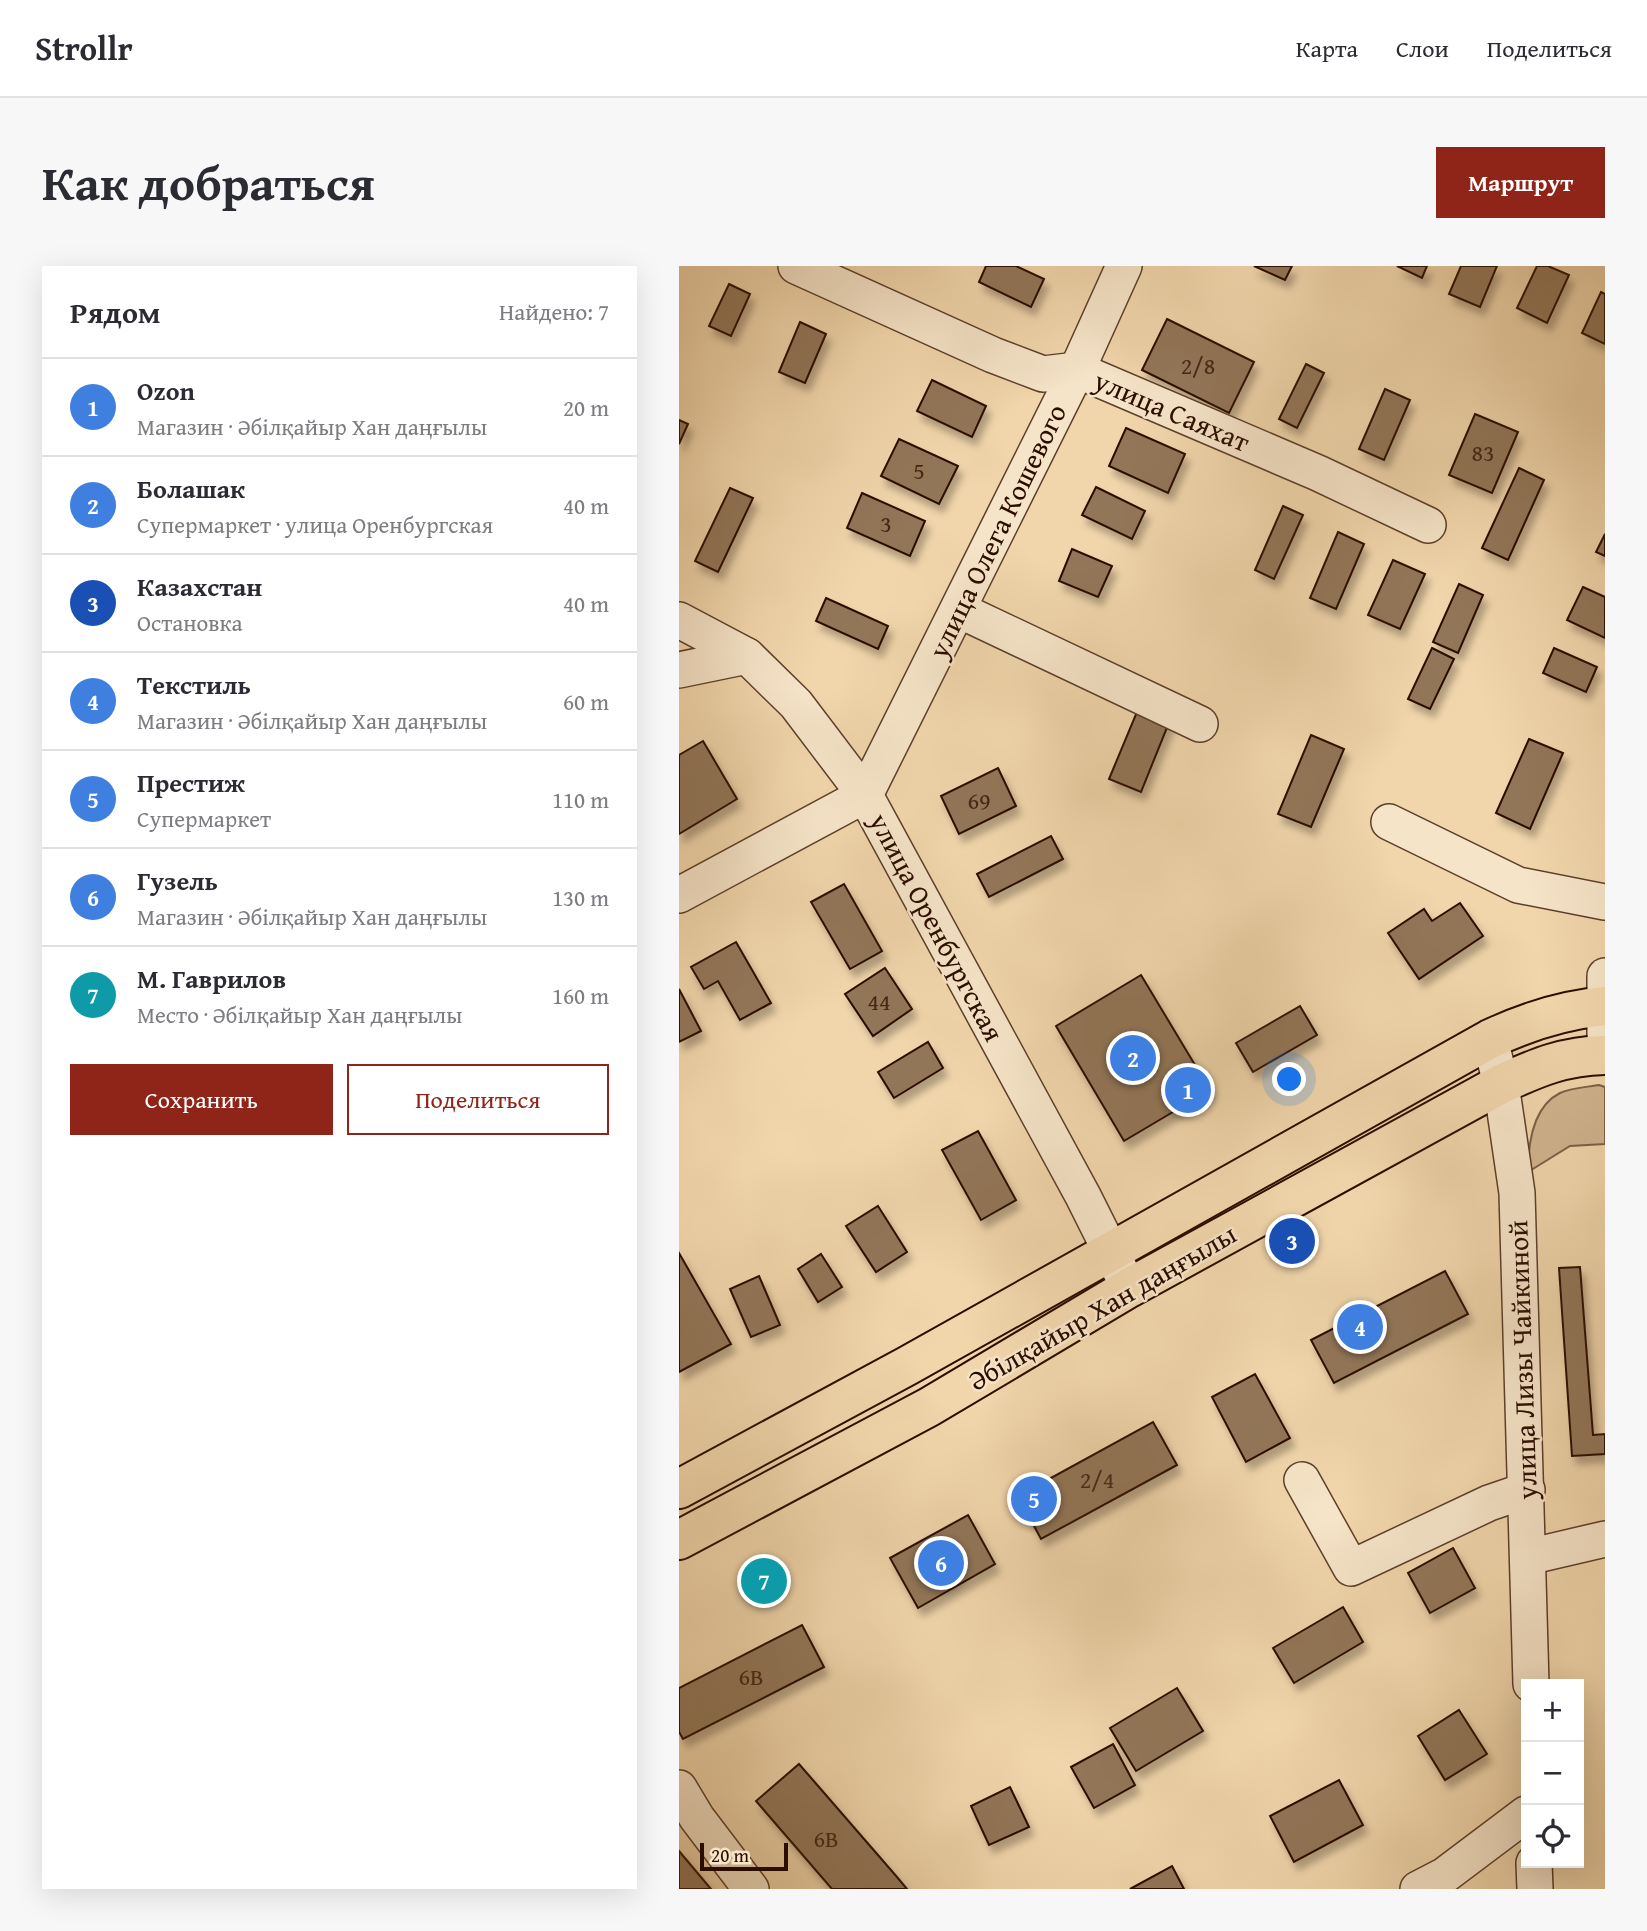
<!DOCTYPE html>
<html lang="ru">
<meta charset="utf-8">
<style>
:root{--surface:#fff;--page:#f7f7f7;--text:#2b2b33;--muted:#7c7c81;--line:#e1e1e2;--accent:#8f2418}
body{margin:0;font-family:"Gentium Book Plus",serif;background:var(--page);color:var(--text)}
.controls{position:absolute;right:21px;bottom:21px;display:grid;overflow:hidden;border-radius:0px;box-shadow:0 7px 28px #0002}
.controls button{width:63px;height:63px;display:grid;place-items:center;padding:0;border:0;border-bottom:2px solid var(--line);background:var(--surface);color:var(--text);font:35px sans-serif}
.scale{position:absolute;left:21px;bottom:18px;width:88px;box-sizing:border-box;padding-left:7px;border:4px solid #2b0d00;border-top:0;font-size:19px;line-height:24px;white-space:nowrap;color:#2b0d00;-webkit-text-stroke:5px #f6e4c8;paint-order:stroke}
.you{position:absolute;left:611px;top:814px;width:24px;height:24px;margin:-18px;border:5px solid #fff;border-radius:50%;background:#1a73e8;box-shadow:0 0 0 10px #1a73e833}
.badge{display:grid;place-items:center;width:46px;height:46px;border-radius:50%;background:var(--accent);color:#fff;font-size:23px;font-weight:700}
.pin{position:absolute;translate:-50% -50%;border:4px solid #fff;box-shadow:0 2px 7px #0006}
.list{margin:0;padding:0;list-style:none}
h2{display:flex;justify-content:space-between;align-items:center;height:91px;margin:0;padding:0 28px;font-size:30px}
h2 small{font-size:23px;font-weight:400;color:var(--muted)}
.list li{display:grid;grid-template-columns:46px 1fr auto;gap:21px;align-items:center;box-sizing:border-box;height:98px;padding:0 28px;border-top:2px solid var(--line)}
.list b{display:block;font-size:26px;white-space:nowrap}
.list p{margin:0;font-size:23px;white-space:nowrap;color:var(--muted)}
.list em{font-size:23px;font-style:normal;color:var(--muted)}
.actions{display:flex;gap:14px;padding:21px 28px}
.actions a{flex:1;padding:16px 0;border:2px solid var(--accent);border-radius:0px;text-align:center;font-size:24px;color:var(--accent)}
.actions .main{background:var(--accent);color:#fff}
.icon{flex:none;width:38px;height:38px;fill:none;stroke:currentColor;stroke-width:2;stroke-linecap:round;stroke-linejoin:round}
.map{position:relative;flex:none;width:926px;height:1623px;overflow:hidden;border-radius:0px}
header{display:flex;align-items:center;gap:42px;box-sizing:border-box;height:98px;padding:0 35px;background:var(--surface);border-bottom:2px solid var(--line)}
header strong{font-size:33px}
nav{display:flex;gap:38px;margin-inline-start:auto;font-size:24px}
.intro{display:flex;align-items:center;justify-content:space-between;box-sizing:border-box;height:168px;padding:0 42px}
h1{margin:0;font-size:49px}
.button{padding:18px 32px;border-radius:0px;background:var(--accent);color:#fff;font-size:24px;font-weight:700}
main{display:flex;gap:42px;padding:0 42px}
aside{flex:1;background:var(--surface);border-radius:0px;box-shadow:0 7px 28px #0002}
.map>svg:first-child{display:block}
.grass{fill:#cfb48e;stroke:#7d6047;stroke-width:2}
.building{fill:#927659;stroke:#2b0d00;stroke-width:2;filter:url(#shadow)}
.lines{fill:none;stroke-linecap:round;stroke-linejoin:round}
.minor-casing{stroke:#5c3f2b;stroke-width:38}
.major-casing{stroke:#2b0d00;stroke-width:42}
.minor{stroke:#f6e4c8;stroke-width:35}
.major{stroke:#f1d6ab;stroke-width:38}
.labels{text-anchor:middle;stroke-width:5;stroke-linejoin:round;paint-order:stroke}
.number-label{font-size:24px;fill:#452716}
.street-label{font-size:28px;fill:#2b0d00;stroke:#f6e4c8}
</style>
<header>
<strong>Strollr</strong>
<nav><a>Карта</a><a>Слои</a><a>Поделиться</a></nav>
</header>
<div class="intro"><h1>Как добраться</h1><a class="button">Маршрут</a></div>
<main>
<aside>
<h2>Рядом<small>Найдено: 7</small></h2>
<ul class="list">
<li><span class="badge" style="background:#3f7fe0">1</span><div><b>Ozon</b><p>Магазин · Әбілқайыр Хан даңғылы</p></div><em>20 m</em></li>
<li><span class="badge" style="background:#3f7fe0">2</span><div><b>Болашак</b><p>Супермаркет · улица Оренбургская</p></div><em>40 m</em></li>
<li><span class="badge" style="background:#1a4fb4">3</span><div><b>Казахстан</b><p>Остановка</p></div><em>40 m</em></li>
<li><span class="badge" style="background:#3f7fe0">4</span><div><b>Текстиль</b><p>Магазин · Әбілқайыр Хан даңғылы</p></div><em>60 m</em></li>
<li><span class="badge" style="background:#3f7fe0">5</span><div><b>Престиж</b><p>Супермаркет</p></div><em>110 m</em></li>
<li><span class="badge" style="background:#3f7fe0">6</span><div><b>Гузель</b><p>Магазин · Әбілқайыр Хан даңғылы</p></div><em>130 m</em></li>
<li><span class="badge" style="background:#0f9aa8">7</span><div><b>М. Гаврилов</b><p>Место · Әбілқайыр Хан даңғылы</p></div><em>160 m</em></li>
</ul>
<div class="actions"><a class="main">Сохранить</a><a>Поделиться</a></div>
</aside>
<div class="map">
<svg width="926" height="1623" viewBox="0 0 926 1623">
<defs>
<filter id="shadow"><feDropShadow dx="4.5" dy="8" stdDeviation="3.5" flood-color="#0004"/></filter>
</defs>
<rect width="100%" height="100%" fill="#f1d6ab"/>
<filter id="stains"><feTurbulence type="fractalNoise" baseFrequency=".00286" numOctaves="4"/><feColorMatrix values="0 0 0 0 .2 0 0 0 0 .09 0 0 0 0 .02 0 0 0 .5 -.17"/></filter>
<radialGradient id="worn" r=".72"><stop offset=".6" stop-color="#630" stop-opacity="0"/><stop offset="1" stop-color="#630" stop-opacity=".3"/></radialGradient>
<!-- grass -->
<path class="grass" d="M920,819L926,821V878L891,880L849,906C849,878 853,841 881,827C892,822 908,821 920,819Z"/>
<!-- building -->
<g class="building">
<polygon points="307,0 337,0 365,13 352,41 300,16"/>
<polygon points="575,0 613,0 606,14"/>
<polygon points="718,0 748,0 743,12"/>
<polygon points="782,0 818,0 801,41 770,28"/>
<polygon points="858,0 869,0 890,9 868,57 838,42"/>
<polygon points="50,18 71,28 52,70 30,60"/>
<polygon points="922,26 926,28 926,78 903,67"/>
<polygon points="488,53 575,96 550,147 463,104"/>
<polygon points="121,56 147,68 126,117 100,106"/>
<polygon points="627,98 645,107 618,162 600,153"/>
<polygon points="253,114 307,140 293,171 238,145"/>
<polygon points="706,123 731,134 705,194 680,183"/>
<polygon points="796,148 839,166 813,227 770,209"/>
<polygon points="0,154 9,158 0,178"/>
<polygon points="447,162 506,188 489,227 430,200"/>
<polygon points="220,173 279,200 260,238 202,210"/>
<polygon points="840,202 865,214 829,294 803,282"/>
<polygon points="417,221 466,245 453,273 403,249"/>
<polygon points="51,222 74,232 39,306 16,295"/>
<polygon points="183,227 246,255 231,290 168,262"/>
<polygon points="604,240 624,249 595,313 576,304"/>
<polygon points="659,266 685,278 657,343 631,332"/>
<polygon points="926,268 926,290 917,286"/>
<polygon points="393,283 433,300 419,331 380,315"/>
<polygon points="714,294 746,308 721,363 689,349"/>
<polygon points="780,318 804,329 779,387 754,376"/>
<polygon points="904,321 926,331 926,372 888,354"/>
<polygon points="147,332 209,360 199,383 137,355"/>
<polygon points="753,382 775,393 751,443 729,433"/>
<polygon points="875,382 918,401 907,426 864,407"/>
<polygon points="460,441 491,454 462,526 430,513"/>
<polygon points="632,469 665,483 632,561 599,548"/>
<polygon points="850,473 884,487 851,563 817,547"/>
<polygon points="24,475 58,533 0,568 0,489"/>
<polygon points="319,502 337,540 280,568 262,530"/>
<polygon points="372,570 384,593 310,631 298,608"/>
<polygon points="165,618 203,685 171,703 132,636"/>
<polygon points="781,637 804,670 740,713 709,667 745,643 753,655"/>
<polygon points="57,676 92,737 61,754 39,715 25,723 12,701"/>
<polygon points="206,702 233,743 194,770 166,728"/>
<polygon points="462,709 531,824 445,875 377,760"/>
<polygon points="0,723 22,765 0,776"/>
<polygon points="621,740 638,769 574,806 557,777"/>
<polygon points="249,776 264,802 215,832 199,806"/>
<polygon points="299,865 337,934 302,954 263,884"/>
<polygon points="199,940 228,986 197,1006 167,960"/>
<polygon points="0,987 52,1078 0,1106"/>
<polygon points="142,988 163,1021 139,1036 119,1003"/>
<polygon points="901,1001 914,1169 926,1168 926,1188 893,1190 880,1002"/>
<polygon points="766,1005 789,1048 655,1117 632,1074"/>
<polygon points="80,1010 101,1059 72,1071 51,1023"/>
<polygon points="576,1108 611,1172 567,1196 533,1131"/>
<polygon points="474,1156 498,1199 362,1273 339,1230"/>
<polygon points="289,1249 316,1298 239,1342 211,1292"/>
<polygon points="774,1282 796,1322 751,1347 729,1307"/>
<polygon points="664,1341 684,1376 615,1417 594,1382"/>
<polygon points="123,1359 145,1401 4,1473 0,1466 0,1422"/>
<polygon points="498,1422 524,1465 457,1505 431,1462"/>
<polygon points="780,1444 808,1488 766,1514 739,1470"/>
<polygon points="434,1478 456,1519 415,1542 392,1501"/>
<polygon points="120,1498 218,1611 228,1623 153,1623 77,1535"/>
<polygon points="660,1514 684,1559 615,1596 591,1550"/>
<polygon points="331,1521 350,1561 310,1579 292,1540"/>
<polygon points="0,1585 32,1623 0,1623"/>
<polygon points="493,1600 505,1623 451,1623"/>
</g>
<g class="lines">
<defs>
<g id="minor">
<polyline points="117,0 314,89 364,108 398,104 639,207 749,259"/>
<polyline points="280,344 521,458"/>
<polyline points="0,354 68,390 117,438 186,529 404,930 450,1022"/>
<polyline points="0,404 68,390"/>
<polyline points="710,556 839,619 926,636"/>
<polyline points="0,629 186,529 398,104 445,0"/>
<polyline points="926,710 926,768"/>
<polyline points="811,773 822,818 838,927 852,1418"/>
<polyline points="623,1214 672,1302 810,1237 848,1224"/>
<polyline points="849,1291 926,1273"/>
<polyline points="0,1522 18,1552 72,1623"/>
<polyline points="855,1597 856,1623"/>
<polyline points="739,1623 766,1609 847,1548"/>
</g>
<g id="major">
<path d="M0,1223L228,1100L811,773C849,755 884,744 926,740"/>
<path d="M0,1274L250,1141L450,1022L822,818C859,801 885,790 926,789"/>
</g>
</defs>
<!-- minor casing -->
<use href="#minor" class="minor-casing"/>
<!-- major casing -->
<use href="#major" class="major-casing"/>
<!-- minor -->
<use href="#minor" class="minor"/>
<!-- major -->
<use href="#major" class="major"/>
</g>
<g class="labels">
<!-- number labels -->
<g class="number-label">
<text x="519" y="108">2/8</text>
<text x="804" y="195">83</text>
<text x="240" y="213">5</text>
<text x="207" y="266">3</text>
<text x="300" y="543">69</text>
<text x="200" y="744">44</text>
<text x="418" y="1222">2/4</text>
<text x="72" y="1419">6В</text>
<text x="147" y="1581">6В</text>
</g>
<!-- street labels -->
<g class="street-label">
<text transform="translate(493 145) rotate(23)" y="10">улица Саяхат</text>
<text transform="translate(318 265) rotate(-64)" y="10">улица Олега Кошевого</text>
<text transform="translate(258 661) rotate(62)" y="10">улица Оренбургская</text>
<text transform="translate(423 1041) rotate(-30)" y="10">Әбілқайыр Хан даңғылы</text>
<text transform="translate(843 1094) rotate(-92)" y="10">улица Лизы Чайкиной</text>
</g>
</g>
<rect width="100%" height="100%" filter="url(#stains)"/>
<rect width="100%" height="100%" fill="url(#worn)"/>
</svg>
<div class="controls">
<button>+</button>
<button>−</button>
<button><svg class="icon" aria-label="locate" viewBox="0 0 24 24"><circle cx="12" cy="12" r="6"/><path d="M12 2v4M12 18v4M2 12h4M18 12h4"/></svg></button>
</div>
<div class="scale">20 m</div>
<div class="you"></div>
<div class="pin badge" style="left:509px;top:824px;background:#3f7fe0">1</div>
<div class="pin badge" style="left:454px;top:792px;background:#3f7fe0">2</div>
<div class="pin badge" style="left:613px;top:975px;background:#1a4fb4">3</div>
<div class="pin badge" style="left:681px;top:1061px;background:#3f7fe0">4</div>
<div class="pin badge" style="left:355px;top:1233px;background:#3f7fe0">5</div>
<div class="pin badge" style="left:262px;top:1297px;background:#3f7fe0">6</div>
<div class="pin badge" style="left:85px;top:1315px;background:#0f9aa8">7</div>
</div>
</main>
